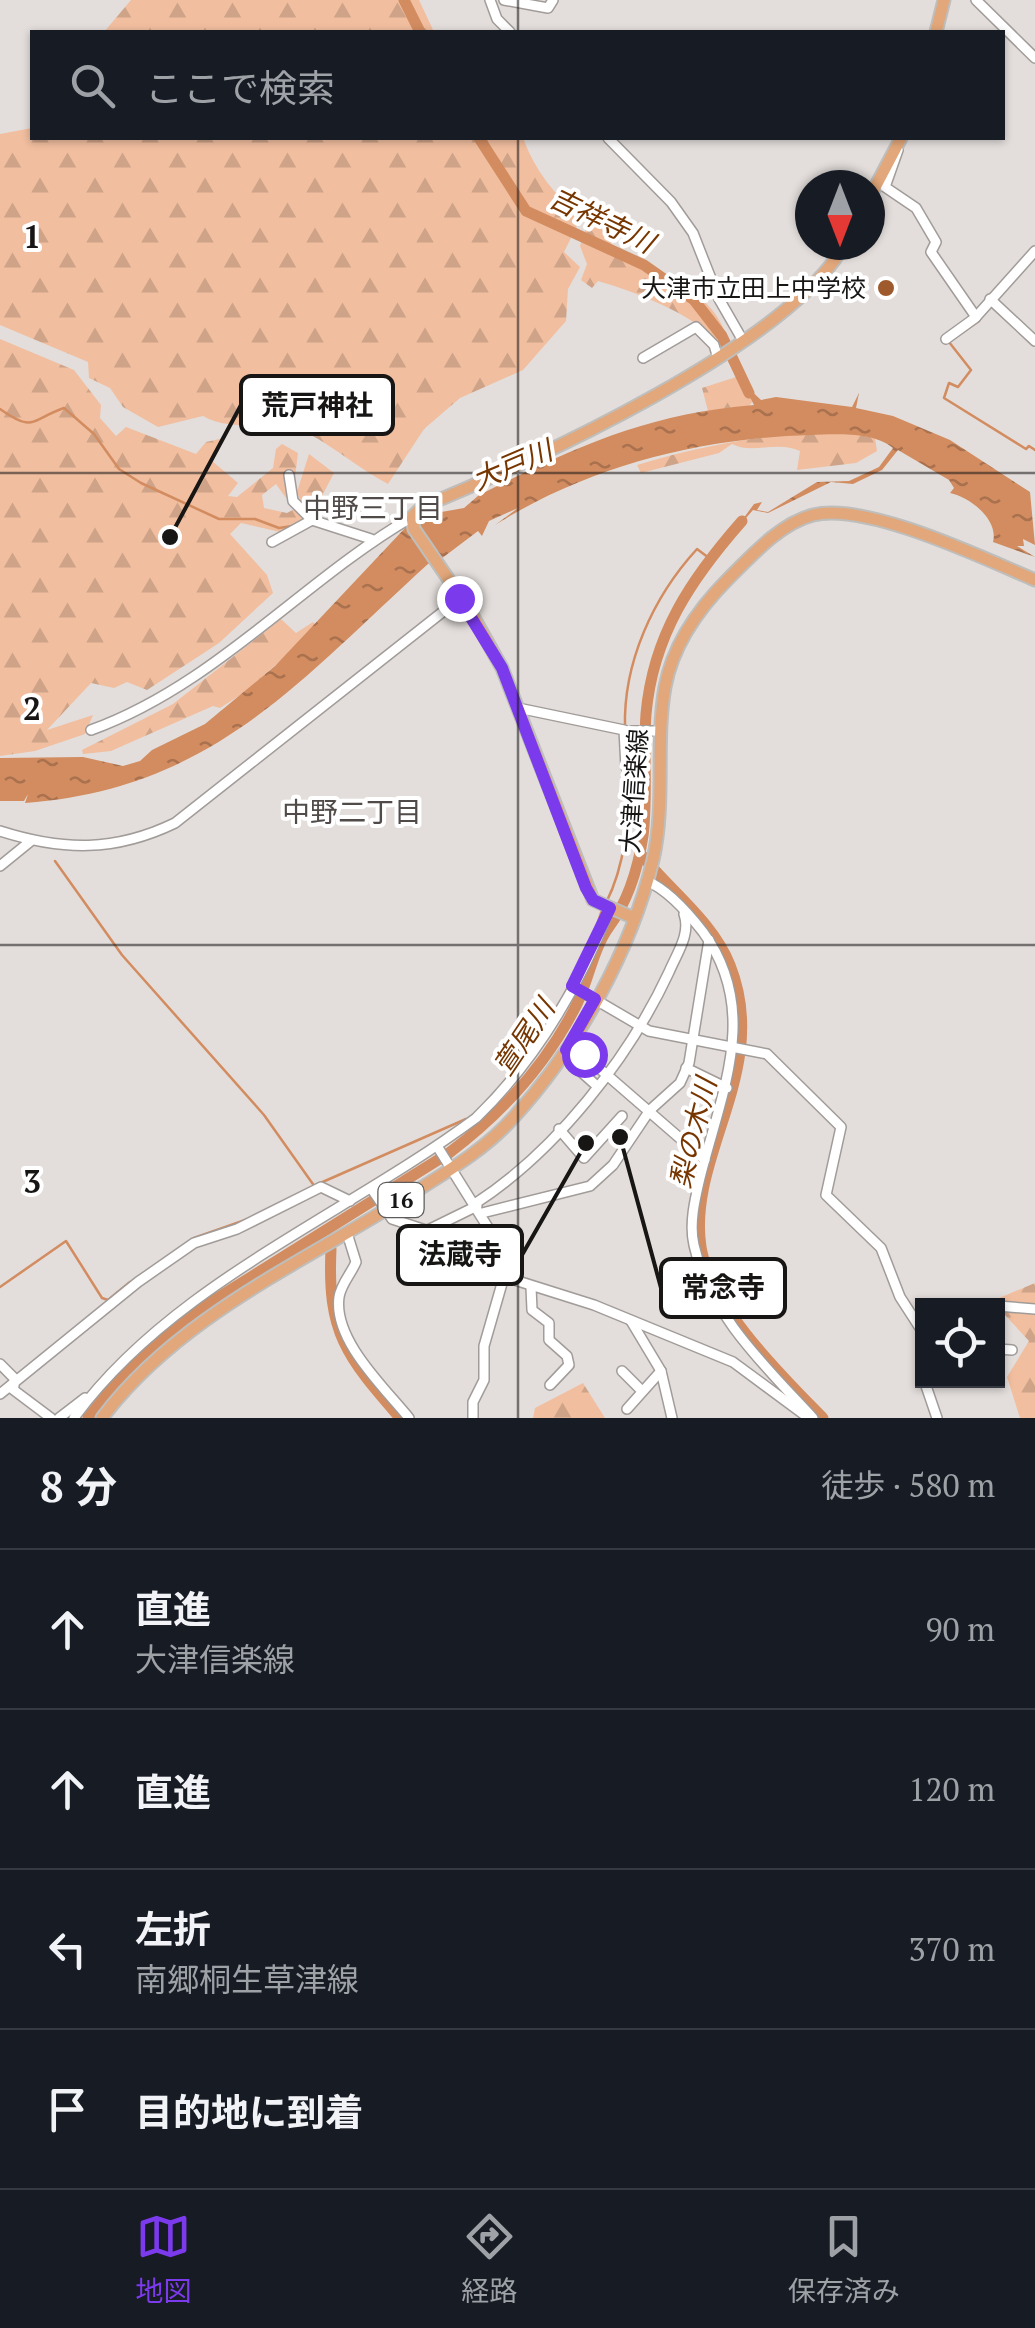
<!DOCTYPE html>
<html lang="ja">
<meta charset="utf-8">
<style>
:root{--surface:#171b24;--page:#20242c;--text:#f1f3f6;--muted:#9ea1a6;--line:#363941;--accent:#7c3aed}
body{margin:0;font-family:"PT Serif","Noto Sans JP",serif;background:var(--page);color:var(--text)}
.controls{position:absolute;right:30px;bottom:30px;display:grid;overflow:hidden;border-radius:0px;box-shadow:0 2px 8px #0004}
.controls button{width:90px;height:90px;display:grid;place-items:center;padding:0;border:0;border-bottom:2px solid var(--line);background:var(--surface);color:var(--text);font:50px sans-serif}
.compass{position:absolute;left:795px;top:170px;width:90px;height:90px;border-radius:50%;background:var(--surface);box-shadow:0 2px 8px #0004;rotate:180deg}
.stop{position:absolute;width:30px;height:30px;margin:-22px;border:8px solid #7c3aed;border-radius:50%;background:#fff}
.stop.end{background:#7c3aed;border-color:#fff;box-shadow:0 2px 10px #0008}
.list{margin:0;padding:0;list-style:none}
h2{display:flex;justify-content:space-between;align-items:center;height:130px;margin:0;padding:0 40px;font-size:42px}
h2 small{font-size:32px;font-weight:400;color:var(--muted)}
.list li{display:grid;grid-template-columns:65px 1fr auto;gap:30px;align-items:center;box-sizing:border-box;height:160px;padding:0 40px;border-top:2px solid var(--line)}
.list b{display:block;font-size:38px;white-space:nowrap}
.list p{margin:0;font-size:32px;white-space:nowrap;color:var(--muted)}
.list em{font-size:32px;font-style:normal;color:var(--muted)}
.icon{flex:none;width:55px;height:55px;fill:none;stroke:currentColor;stroke-width:2;stroke-linecap:round;stroke-linejoin:round}
.map{position:relative;flex:none;width:1035px;height:1418px;overflow:hidden}
.search{position:absolute;background:var(--surface);box-shadow:0 2px 8px #0004;left:30px;right:30px;top:30px;height:110px;display:flex;align-items:center;gap:25px;box-sizing:border-box;padding:0 35px;border-radius:0px;color:var(--muted);font-size:38px}
.sheet{height:770px;background:var(--surface)}
nav{display:flex;justify-content:space-around;align-items:center;box-sizing:border-box;height:140px;border-top:2px solid var(--line);background:var(--surface);font-size:28px;color:var(--muted)}
nav a{display:grid;justify-items:center;gap:5px}
nav .on{color:var(--accent)}
.map>svg:first-child{display:block}
.forest{fill:url(#forest-firs)}
.water{fill:url(#water-ripples)}
.lines{fill:none;stroke-linecap:round;stroke-linejoin:round}
.stream{stroke:#d28c60;stroke-width:2.5}
.river{stroke:#d28c60;stroke-width:11}
.minor-casing{stroke:#a19c99;stroke-width:12}
.major-casing{stroke:#bebebd;stroke-width:15}
.minor{stroke:#fff;stroke-width:9}
.major{stroke:#e2a77a;stroke-width:11}
.route{stroke:#7c3aed;stroke-width:12}
.grid{fill:none;stroke:#181615;stroke-width:2.5;stroke-opacity:0.55}
.poi-dot{fill:#9e5a2c;stroke:#fff;stroke-width:4}
.labels{text-anchor:middle;stroke-width:8;stroke-linejoin:round;paint-order:stroke}
.shield{fill:#fff;stroke:#5d5c5b;stroke-width:2.5}
.shield-label{font-size:22px;font-weight:bold;fill:#181615}
.poi-label{font-size:25px;fill:#181615;stroke:#fff;text-anchor:end}
.street-label{font-size:25px;fill:#181615;stroke:#fff}
.water-label{font-size:28px;font-style:italic;fill:#773600;stroke:#fff}
.neighbourhood-label{font-size:28px;fill:#504b49;stroke:#fff}
.grid-label{font-size:32px;text-anchor:middle;font-weight:bold;fill:#181615;stroke:#fff;stroke-width:8;stroke-linejoin:round;paint-order:stroke}
.leader{fill:none;stroke:#181615;stroke-width:4}
.callout-dot{fill:#181615;stroke:#fff;stroke-width:4}
.callout{fill:#fff;stroke:#181615;stroke-width:4}
.callout-label{font-size:28px;text-anchor:middle;font-weight:bold;fill:#181615}
</style>
<div class="map">
<svg width="1035" height="1418" viewBox="0 0 1035 1418">
<defs>
<pattern id="forest-firs" width="22" height="20" patternUnits="userSpaceOnUse" patternTransform="scale(2.5)"><rect width="22" height="20" fill="#f1be9f"/><path d="M5 1l3.5 6h-7zM16 11l3.5 6h-7z" fill="#cea388"/></pattern>
<pattern id="water-ripples" width="26" height="14" patternUnits="userSpaceOnUse" patternTransform="scale(2.5)"><rect width="26" height="14" fill="#d28c60"/><path d="M2 4q2-2 4 0t4 0M15 11q2-2 4 0t4 0" fill="none" stroke="#a9714e"/></pattern>
</defs>
<rect width="100%" height="100%" fill="#e3dedb"/>
<!-- forest -->
<g class="forest">
<polygon points="131,0 419,0 434,32 104,32"/>
<path d="M32,128V138H523C535,170 554,196 582,216L564,252L580,267L568,289L566,321L523,370L460,398L424,429L388,484C361,470 333,446 309,434C275,417 233,434 203,416L158,427L123,407L110,388L89,378L88,362L0,325V134Z"/>
<path d="M591,213L616,232L607,253C651,270 707,285 725,332L717,340C689,313 636,292 598,281L592,288L581,280L587,264L580,246Z"/>
<polygon points="0,339 74,370 101,405 100,418 116,436 126,427 196,454 206,442 224,438 211,460 238,483 228,496 237,497 273,468 276,449 282,444 298,453 294,486 286,498 276,484 262,495 264,508 287,513 302,505 297,492 309,454 334,473 312,515 280,532 241,523 230,534 267,575 273,593 219,643 147,690 127,682 114,688 91,683 47,730 93,715 85,734 35,751 0,756"/>
<polygon points="736,377 746,384 752,402 747,409 708,411 702,388"/>
<path d="M842,432L875,438L877,451L856,463L797,470L800,451C777,440 753,455 732,444L719,453L641,473L637,465C707,444 769,433 842,432Z"/>
<polygon points="281,619 296,633 313,622 318,627 245,692 220,708 213,706 111,751 83,754 82,750 173,704"/>
<polygon points="1035,1283 1035,1418 1020,1418 1007,1377 1029,1341 992,1301"/>
<polygon points="583,1383 605,1418 533,1418 535,1408"/>
</g>
<!-- water -->
<path class="water" d="M742,382L761,400L776,397L852,407L859,393L856,408L893,416L950,440L1030,492L1035,545L1023,539L1024,546H1017L1035,557L993,542C999,520 970,497 950,493L954,488L949,480L898,450L882,470L853,484L831,482L768,513L753,510L732,534L754,504L762,502L757,510L768,512L817,482L849,481L879,467L893,448C874,432 836,434 811,435C701,438 589,466 495,525L518,508L489,521L482,536L478,531L441,559L428,564C299,681 213,789 25,803L28,794L24,801H0V758L83,757L123,766L140,761L152,750L205,724L275,666L406,527L430,514L464,508L479,495C576,447 645,414 754,405Z"/>
<g class="lines">
<!-- stream -->
<g class="stream">
<polyline points="960,334 979,321"/>
<polyline points="949,342 971,370 958,387 949,383 944,398 1026,449 1029,446 1035,450"/>
<path d="M0,409C34,433 30,420 64,408L94,434L119,469L141,483L219,519H255L279,528L292,526"/>
<path d="M625,728C623,663 653,597 697,549L709,558"/>
<polyline points="55,861 122,955 264,1115 315,1187"/>
<path d="M606,903C627,861 628,818 630,770"/>
<polyline points="592,940 602,910"/>
<polyline points="561,1001 575,974"/>
<polyline points="318,1184 466,1119"/>
<polyline points="194,1238 248,1219"/>
<polyline points="0,1287 66,1241 102,1298 108,1300 130,1282"/>
</g>
<!-- river -->
<g class="river">
<polyline points="404,0 420,32"/>
<polyline points="479,138 526,211 644,265 694,300 722,336 749,393"/>
<path d="M640,853C669,890 712,920 730,965C772,1070 687,1155 701,1247C711,1307 781,1375 823,1418"/>
<path d="M331,1249C327,1333 346,1356 400,1418"/>
<path d="M88,1418L126,1371L195,1312L449,1153C502,1113 547,1064 577,1004C588,981 594,947 609,927C628,901 638,869 643,836C648,796 643,755 646,714C653,635 691,579 742,521"/>
</g>
<defs>
<g id="minor">
<polyline points="490,0 497,19 510,32"/>
<polyline points="504,0 548,8 553,0"/>
<polyline points="976,0 1035,58"/>
<polyline points="608,138 671,202 693,233 719,299 742,339"/>
<polyline points="898,150 885,187 916,208 936,242 931,252 976,317"/>
<polyline points="990,299 1035,341"/>
<polyline points="946,339 975,318 1035,251"/>
<polyline points="643,358 696,327 714,345 717,355"/>
<polyline points="289,475 293,501 312,520"/>
<polyline points="272,542 312,520 371,539"/>
<polyline points="518,708 624,730 626,767"/>
<path d="M91,730C215,685 302,581 412,517"/>
<polyline points="633,742 632,731 661,731"/>
<path d="M0,831C63,851 115,852 175,823L459,599"/>
<polyline points="0,866 32,840"/>
<path d="M647,881C668,890 689,914 703,932C761,1011 721,1093 700,1178C695,1199 689,1224 694,1245C709,1314 767,1368 813,1418"/>
<polyline points="572,986 649,1031 767,1054 841,1127 826,1195 881,1248 900,1297 922,1331"/>
<polyline points="686,1068 727,1088"/>
<polyline points="597,1086 569,1061 577,1049 705,1160"/>
<polyline points="559,1129 584,1158 622,1116"/>
<polyline points="437,1146 502,1250 503,1280 484,1346 484,1380 473,1402 473,1418"/>
<polyline points="371,1188 392,1219 450,1238 498,1242"/>
<path d="M476,1203C556,1151 629,1058 669,972C677,953 691,934 684,914"/>
<polyline points="482,1213 590,1186 613,1165 650,1110 680,1083 689,1063 709,940"/>
<polyline points="428,1230 477,1206"/>
<path d="M347,1233L356,1262C351,1274 341,1284 339,1297C333,1340 384,1387 409,1418"/>
<polyline points="502,1276 594,1305 733,1362 806,1416"/>
<polyline points="531,1287 532,1310 549,1323 549,1340 567,1356 569,1365 550,1385"/>
<polyline points="998,1306 1035,1309"/>
<polyline points="631,1321 661,1371 672,1418"/>
<polyline points="998,1349 1012,1350"/>
<polyline points="0,1364 14,1378 14,1386"/>
<polyline points="622,1371 641,1390"/>
<polyline points="924,1380 937,1418"/>
<polyline points="11,1388 51,1418"/>
<polyline points="0,1394 138,1282 194,1243 237,1229 321,1187 350,1201"/>
<polyline points="627,1409 661,1371"/>
<polyline points="59,1418 85,1398"/>
<path d="M74,1418C172,1284 344,1216 476,1118C537,1059 579,987 610,908"/>
</g>
<g id="major">
<polyline points="936,32 944,0"/>
<polyline points="870,197 901,138"/>
<path d="M634,918L593,900L502,668L469,609L414,529L412,517L422,507C530,463 790,344 844,245"/>
<path d="M102,1418C178,1317 300,1264 405,1198C443,1174 484,1151 514,1117C577,1048 631,951 653,860C666,803 655,744 665,687C673,644 699,608 729,578C752,555 781,523 813,515C867,502 983,558 1035,580"/>
</g>
</defs>
<!-- minor casing -->
<use href="#minor" class="minor-casing"/>
<!-- major casing -->
<use href="#major" class="major-casing"/>
<!-- minor -->
<use href="#minor" class="minor"/>
<!-- major -->
<use href="#major" class="major"/>
</g>
<g class="lines">
<!-- route -->
<polyline class="route" points="459,598 502,668 586,888 593,900 610,908 572,986 595,999 566,1050 584,1054"/>
</g>
<!-- grid -->
<path class="grid" d="M518,0V32M518,138V1418M0,473H1035M0,945H1035"/>
<!-- markers -->
<circle class="poi-dot" cx="886" cy="288" r="10"/>
<g class="labels">
<!-- shield labels -->
<rect class="shield" x="378.5" y="1183" width="45" height="34" rx="8"/>
<g class="shield-label">
<text x="401" y="1208">16</text>
</g>
<!-- poi labels -->
<g class="poi-label">
<text x="866" y="297">大津市立田上中学校</text>
</g>
<!-- street labels -->
<g class="street-label">
<text transform="translate(634 791) rotate(-86)" y="9">大津信楽線</text>
</g>
<!-- water labels -->
<g class="water-label">
<text transform="translate(602 220) rotate(26)" y="10">吉祥寺川</text>
<text transform="translate(512 465) rotate(-23)" y="10">大戸川</text>
<text transform="translate(524 1037) rotate(-56)" y="10">萱尾川</text>
<text transform="translate(693 1133) rotate(-76)" y="10">梨の木川</text>
</g>
<!-- neighbourhood labels -->
<g class="neighbourhood-label">
<text x="373" y="518">中野三丁目</text>
<text x="352" y="822">中野二丁目</text>
</g>
</g>
<g class="grid-label">
<text x="32" y="248">1</text>
<text x="32" y="720">2</text>
<text x="32" y="1193">3</text>
</g>
<!-- callouts -->
<path class="leader" d="M170 537L241 405M586 1143L522 1255M620 1137L661 1288"/>
<g class="callout-dot">
<circle cx="170" cy="537" r="10"/>
<circle cx="586" cy="1143" r="10"/>
<circle cx="620" cy="1137" r="10"/>
</g>
<g class="callout">
<rect x="241" y="376" width="152" height="58" rx="10"/>
<rect x="398" y="1226" width="124" height="58" rx="10"/>
<rect x="661" y="1259" width="124" height="58" rx="10"/>
</g>
<g class="callout-label">
<text x="317" y="415">荒戸神社</text>
<text x="460" y="1264">法蔵寺</text>
<text x="723" y="1297">常念寺</text>
</g>
</svg>
<div class="controls">
<button><svg class="icon" aria-label="locate" viewBox="0 0 24 24"><circle cx="12" cy="12" r="6"/><path d="M12 2v4M12 18v4M2 12h4M18 12h4"/></svg></button>
</div>
<svg class="compass" viewBox="-18 -18 36 36"><path d="M0-13l5 13h-10z" fill="#e53935"/><path d="M0 13l5-13h-10z" fill="#9ea1a6"/></svg>
<div class="stop" style="left:584px;top:1054px"></div>
<div class="stop end" style="left:459px;top:598px"></div>
<div class="search"><svg class="icon" aria-label="search" viewBox="0 0 24 24"><circle cx="10" cy="10" r="6"/><path d="M15 15l6 6"/></svg>ここで検索</div>
</div>
<section class="sheet">
<h2>8 分<small>徒歩 · 580 m</small></h2>
<ul class="list">
<li><svg class="icon" aria-label="ahead" viewBox="0 0 24 24"><path d="M12 20V5M6 11l6-6 6 6"/></svg><div><b>直進</b><p>大津信楽線</p></div><em>90 m</em></li>
<li><svg class="icon" aria-label="ahead" viewBox="0 0 24 24"><path d="M12 20V5M6 11l6-6 6 6"/></svg><div><b>直進</b></div><em>120 m</em></li>
<li><svg class="icon" aria-label="left" viewBox="0 0 24 24"><path d="M17 20v-9H6M10 6l-5 5 5 5"/></svg><div><b>左折</b><p>南郷桐生草津線</p></div><em>370 m</em></li>
<li><svg class="icon" aria-label="arrive" viewBox="0 0 24 24"><path d="M6 21V4h12l-3 4 3 4H6"/></svg><div><b>目的地に到着</b></div></li>
</ul>
</section>
<nav>
<a class="on"><svg class="icon" aria-label="map" viewBox="0 0 24 24"><path d="M3 6l6-2 6 2 6-2v14l-6 2-6-2-6 2zM9 4v14M15 6v14"/></svg>地図</a>
<a><svg class="icon" aria-label="directions" viewBox="0 0 24 24"><path d="M12 3l9 9-9 9-9-9zM9 14v-3h6M13 9l2 2-2 2"/></svg>経路</a>
<a><svg class="icon" aria-label="saved" viewBox="0 0 24 24"><path d="M7 4h10v16l-5-4-5 4z"/></svg>保存済み</a>
</nav>
